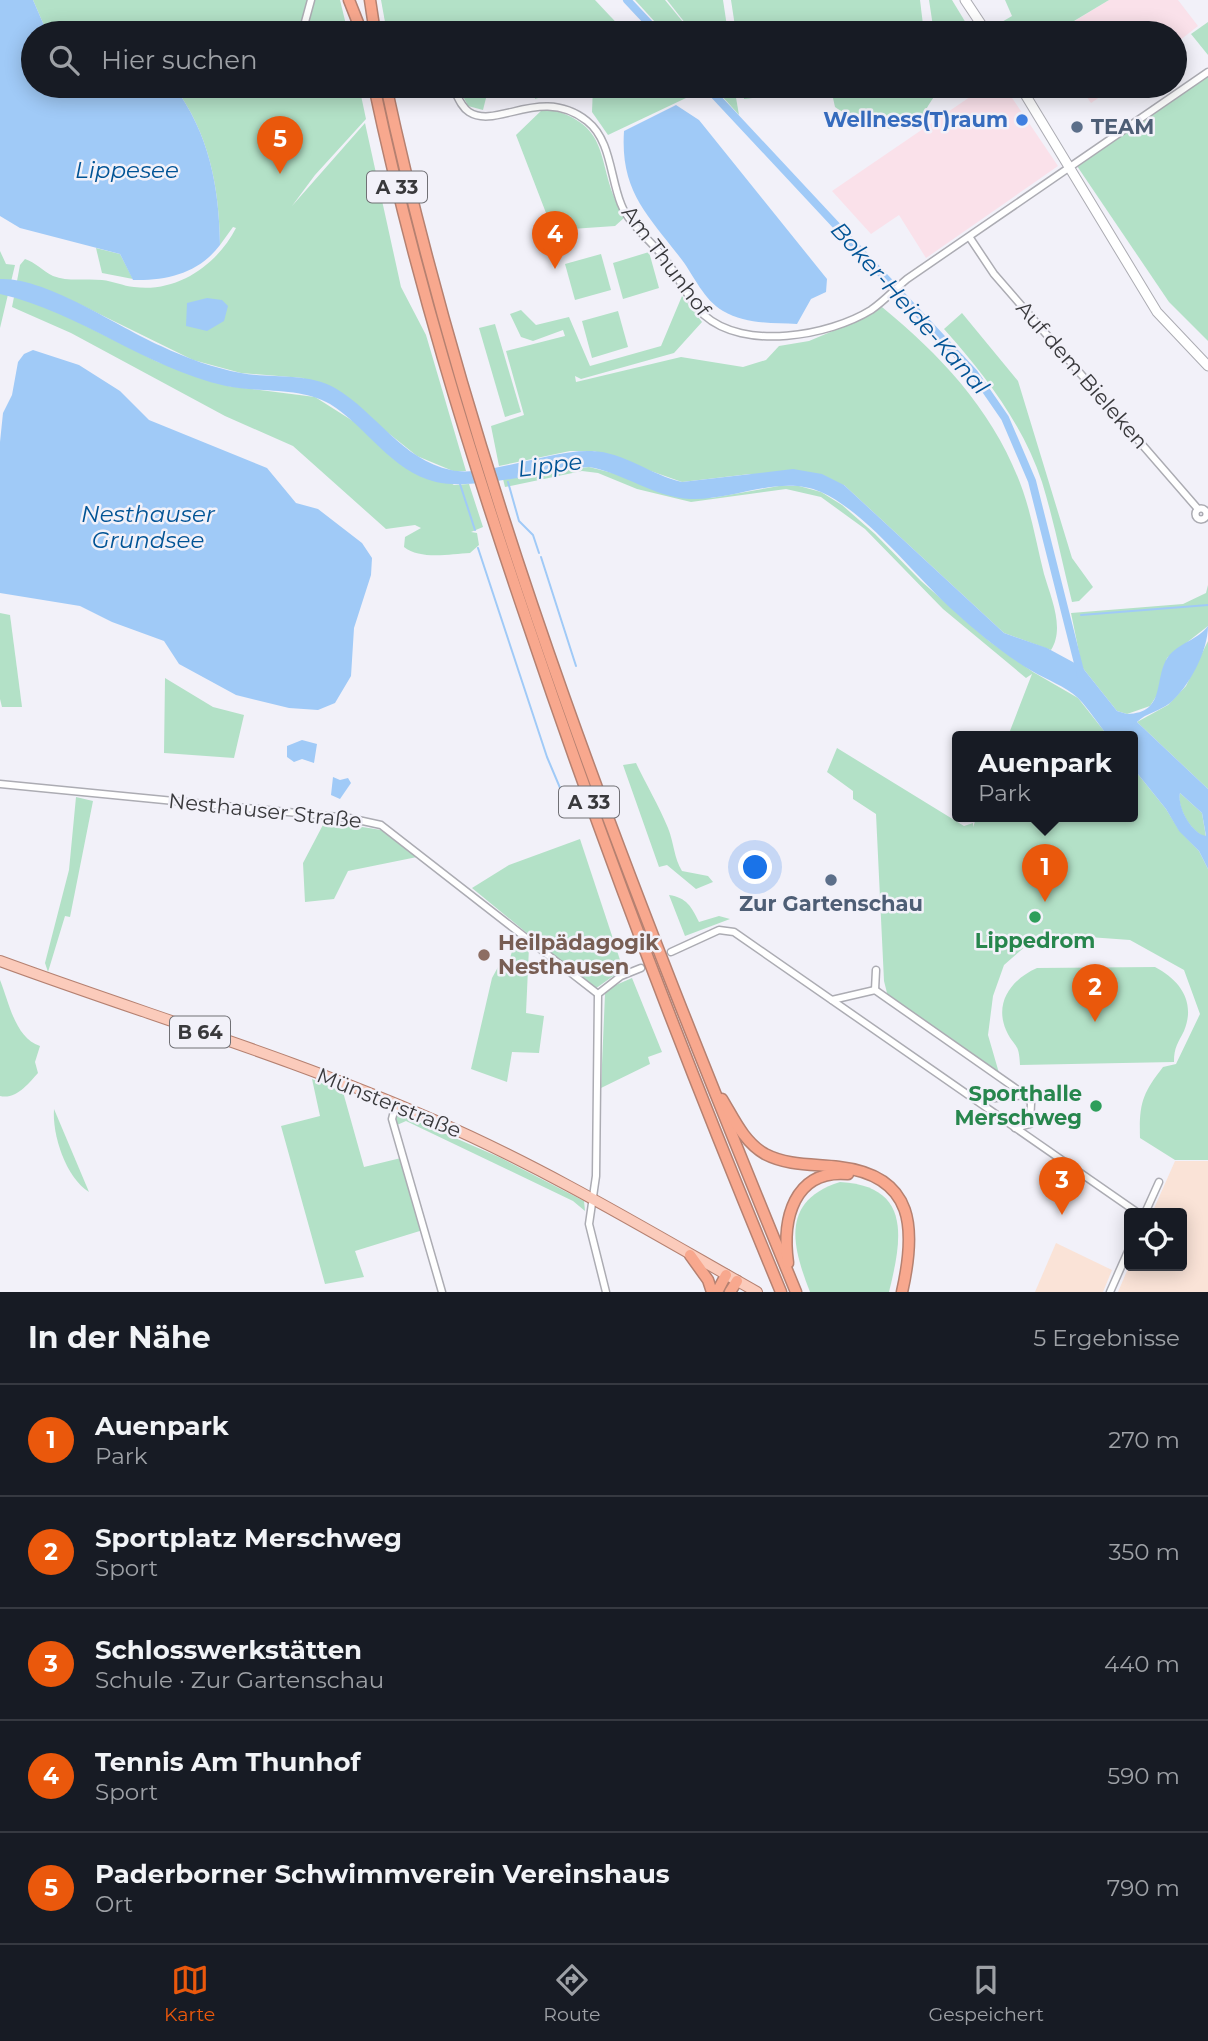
<!DOCTYPE html>
<html lang="de">
<meta charset="utf-8">
<style>
:root{--surface:#171b24;--page:#242831;--text:#f1f3f6;--muted:#9ea1a6;--line:#363941;--accent:#ea580c}
body{margin:0;font-family:Montserrat,sans-serif;background:var(--page);color:var(--text)}
.controls{position:absolute;right:21px;bottom:21px;display:grid;overflow:hidden;border-radius:7px;box-shadow:0 4px 18px #0003}
.controls button{width:63px;height:63px;display:grid;place-items:center;padding:0;border:0;border-bottom:2px solid var(--line);background:var(--surface);color:var(--text);font:35px sans-serif}
.you{position:absolute;left:756px;top:868px;width:24px;height:24px;margin:-18px;border:5px solid #fff;border-radius:50%;background:#1a73e8;box-shadow:0 0 0 10px #1a73e833}
.badge{display:grid;place-items:center;width:46px;height:46px;border-radius:50%;background:var(--accent);color:#fff;font-size:23px;font-weight:700}
.pin{position:absolute;translate:-50% -58px;filter:drop-shadow(0 2px 4px #0008)}
.pin::after{content:'';position:absolute;top:37px;width:24px;height:21px;background:inherit;clip-path:polygon(0 0,100% 0,50% 100%)}
.popup{position:absolute;left:952px;top:731px;width:186px;height:91px;box-sizing:border-box;display:grid;place-content:center;border-radius:7px;background:var(--surface);filter:drop-shadow(0 2px 5px #0005);font-size:23px;white-space:nowrap;color:var(--muted)}
.popup b{font-size:26px;color:var(--text)}
.popup::after{content:'';position:absolute;left:50%;top:100%;margin-left:-14px;border:14px solid transparent;border-top-color:var(--surface)}
.list{margin:0;padding:0;list-style:none}
h2{display:flex;justify-content:space-between;align-items:center;height:91px;margin:0;padding:0 28px;font-size:30px}
h2 small{font-size:23px;font-weight:400;color:var(--muted)}
.list li{display:grid;grid-template-columns:46px 1fr auto;gap:21px;align-items:center;box-sizing:border-box;height:112px;padding:0 28px;border-top:2px solid var(--line)}
.list b{display:block;font-size:26px;white-space:nowrap}
.list p{margin:0;font-size:23px;white-space:nowrap;color:var(--muted)}
.list em{font-size:23px;font-style:normal;color:var(--muted)}
.icon{flex:none;width:38px;height:38px;fill:none;stroke:currentColor;stroke-width:2;stroke-linecap:round;stroke-linejoin:round}
.map{position:relative;flex:none;width:1208px;height:1292px;overflow:hidden}
.search{position:absolute;background:var(--surface);box-shadow:0 4px 18px #0003;left:21px;right:21px;top:21px;height:77px;display:flex;align-items:center;gap:18px;box-sizing:border-box;padding:0 24px;border-radius:38px;color:var(--muted);font-size:26px}
.sheet{height:651px;background:var(--surface)}
nav{display:flex;justify-content:space-around;align-items:center;box-sizing:border-box;height:98px;border-top:2px solid var(--line);background:var(--surface);font-size:19px;color:var(--muted)}
nav a{display:grid;justify-items:center;gap:4px}
nav .on{color:var(--accent)}
.map>svg:first-child{display:block}
.industrial{fill:#fae1ea}
.education{fill:#fae3d7}
.green{fill:#b3e1c7}
.water{fill:#a0caf7;fill-rule:evenodd}
.lines{fill:none;stroke-linecap:round;stroke-linejoin:round}
.stream{stroke:#a0caf7;stroke-width:2}
.canal{stroke:#a0caf7;stroke-width:8}
.street-casing{stroke:#acacb3;stroke-width:9}
.secondary-casing{stroke:#acacb3;stroke-width:11}
.primary-casing{stroke:#b58171;stroke-width:12}
.highway-casing{stroke:#b58171;stroke-width:13}
.street{stroke:#fff;stroke-width:6}
.secondary{stroke:#fff;stroke-width:9}
.primary{stroke:#fbcbbb;stroke-width:10}
.highway{stroke:#f8a88e;stroke-width:10}
.shop-dot{fill:#3f7fe0;stroke:#f2f1f9;stroke-width:2.5}
.service-dot{fill:#5c6f8a;stroke:#f2f1f9;stroke-width:2.5}
.leisure-dot{fill:#2e9e5b;stroke:#f2f1f9;stroke-width:2.5}
.education-dot{fill:#8d6e63;stroke:#f2f1f9;stroke-width:2.5}
.labels{text-anchor:middle;stroke-width:5;stroke-linejoin:round;paint-order:stroke}
.shield{fill:#f2f1f9;stroke:#707075;stroke-width:2}
.shield-label{font-size:19px;font-weight:bold;fill:#39393c}
.shop-label{font-size:21px;font-weight:bold;fill:#366cbe;stroke:#f2f1f9;text-anchor:end}
.service-label{font-size:21px;font-weight:bold;fill:#4e5e75;stroke:#f2f1f9;text-anchor:start}
.street-label{font-size:21px;fill:#39393c;stroke:#f2f1f9}
.leisure-label{font-size:21px;font-weight:bold;fill:#27864d;stroke:#f2f1f9}
.education-label{font-size:21px;font-weight:bold;fill:#785e54;stroke:#f2f1f9;text-anchor:start}
.water-label{font-size:23px;font-style:italic;fill:#005395;stroke:#f2f1f9}
</style>
<div class="map">
<svg width="1208" height="1292" viewBox="0 0 1208 1292">
<rect width="100%" height="100%" fill="#f2f1f9"/>
<!-- industrial -->
<g class="industrial">
<polygon points="1109,0 1178,0 1198,26 1175,44 1175,33 1055,33"/>
<polygon points="986,86 1004,86 1058,166 926,258 899,215 871,234 832,191"/>
<polygon points="1079,86 1116,86 1091,103"/>
</g>
<!-- education -->
<g class="education">
<polygon points="1175,1161 1208,1161 1208,1292 1118,1292 1129,1266 1182,1266 1182,1213 1152,1213"/>
<polygon points="1056,1243 1112,1270 1103,1292 1035,1292"/>
</g>
<!-- green -->
<g class="green">
<polygon points="33,0 340,0 348,33 60,33 46,30"/>
<polygon points="381,0 595,0 626,33 387,33"/>
<polygon points="635,0 665,0 692,33 665,33"/>
<polygon points="667,0 723,0 728,33 693,33"/>
<polygon points="731,0 920,0 924,33 736,33"/>
<polygon points="929,0 952,0 972,33 934,33"/>
<polygon points="1005,0 1109,0 1054,33 1004,33 1000,23 1012,16"/>
<polygon points="1208,22 1208,55 1191,34"/>
<polygon points="1208,74 1208,341 1169,302 1077,166"/>
<path d="M174,86H359L366,119L315,175L292,206L365,123L401,287L426,335L466,471H453L417,456L387,432L303,378L241,373L193,360L79,304L17,281L20,265L25,259C35,262 43,271 53,276C68,282 86,278 102,280C113,281 123,286 134,287C177,293 217,265 236,228L233,227L220,245C219,185 209,134 174,86Z"/>
<polygon points="458,86 489,86 483,110 468,106"/>
<polygon points="534,86 576,86 535,99"/>
<polygon points="593,86 675,86 686,98 608,135 592,112"/>
<polygon points="713,86 734,86 739,115"/>
<path d="M743,86H932L934,97C929,103 924,115 918,120C891,139 857,122 835,107L831,89L744,99Z"/>
<path d="M544,108C619,124 592,169 625,217L615,226L557,230L551,226L516,135Z"/>
<polygon points="96,248 120,254 133,279 102,273"/>
<polygon points="0,251 6,264 15,265 0,328"/>
<polygon points="649,252 659,288 623,299 613,263"/>
<polygon points="601,254 611,290 575,300 565,264"/>
<path d="M682,296L702,322L674,353L581,379L575,376L576,382L681,357L743,367L766,360L779,346L809,341L859,320L882,307C943,357 996,414 1023,491C1032,517 1037,546 1044,574C1051,598 1065,628 1051,650L1004,633L844,485L750,474L682,482L594,451H570L499,466L491,426L524,415L506,351L565,336L563,330L533,341L521,337L510,314L521,310L536,325L569,317L590,366L661,346Z"/>
<path d="M14,297L44,305L158,362L228,386L315,397L454,485L469,484L483,527L471,532L477,533L479,545L470,553C450,554 420,560 404,547L405,537L421,528L415,525L386,529L293,446L225,416L71,333L12,307Z"/>
<polygon points="618,311 628,347 592,358 582,321"/>
<path d="M962,313L1018,381L1072,558L1093,587L1079,601L1072,602C1062,562 1054,521 1042,482C1023,424 984,374 944,329Z"/>
<polygon points="495,324 521,412 505,417 479,328"/>
<polygon points="589,467 711,498 779,486 799,486 821,492 842,505 875,534 921,581 989,641 1033,672 1078,698 1108,736 1008,736 1032,674 1026,678 943,609 865,529 821,497 786,489 691,502 637,489 598,473 582,471 505,487 503,479"/>
<polygon points="1208,585 1208,626 1167,658 1157,695 1150,706 1127,714 1117,711 1082,667 1071,613 1183,604 1206,593"/>
<polygon points="0,613 10,615 22,707 2,707 0,699"/>
<polygon points="1208,641 1208,789 1137,722 1168,705 1186,686"/>
<polygon points="165,678 213,707 244,715 234,758 164,753"/>
<path d="M837,748L964,826L973,823V827L977,816H1132L1133,768L1166,809L1179,830L1199,851L1208,869V1160H1175L1140,1138C1139,1104 1142,1094 1163,1067L1176,1064L1200,1014L1184,970L1130,940L1075,936L1027,945L1004,965L993,996L988,1035L999,1073L888,997L884,981L876,814L853,799V791L827,772Z"/>
<path d="M636,763C646,784 659,806 668,828C674,843 674,858 682,871L708,876L713,882L696,889L667,865L659,867L623,765Z"/>
<path d="M1180,793L1202,813L1206,837C1191,833 1176,806 1180,793Z"/>
<polygon points="76,797 93,801 70,917 65,916 48,972 45,963 69,870"/>
<polygon points="325,821 381,830 417,857 348,871 334,899 305,902 303,863"/>
<polygon points="580,839 623,969 595,989 472,888 509,865"/>
<path d="M669,895C687,898 691,906 699,922L719,916L730,919L685,936Z"/>
<polygon points="516,937 529,947 526,1013 544,1016 539,1053 512,1052 507,1082 471,1069 492,978 498,967 507,969"/>
<path d="M1155,967C1180,980 1196,1002 1184,1031C1178,1043 1174,1047 1174,1062L1020,1065C1019,1041 1014,1048 1006,1030C994,1002 1012,979 1037,968Z"/>
<polygon points="632,978 662,1052 648,1057 650,1064 601,1088 605,994 609,988"/>
<path d="M0,980C9,1002 15,1038 40,1046L35,1062L38,1073C29,1083 16,1100 0,1096Z"/>
<polygon points="312,1079 343,1092 364,1167 401,1158 423,1230 355,1251 364,1277 325,1284 281,1126 320,1116"/>
<path d="M54,1109L89,1192C66,1178 52,1135 54,1109Z"/>
<polygon points="398,1113 501,1158 584,1201 585,1211 573,1201 406,1121 397,1125 395,1117"/>
<path d="M840,1182C912,1186 902,1239 889,1292H810C792,1246 780,1201 840,1182Z"/>
</g>
<!-- water -->
<g class="water">
<path d="M0,0H33L46,30L60,33H33V86H174C209,134 219,185 220,245C199,273 167,281 133,280L120,254L20,228L0,216Z"/>
<path d="M676,105L699,120L827,279L826,292L811,299L797,324C772,323 745,324 723,311C704,300 694,276 682,260C648,215 620,192 624,131Z"/>
<path d="M0,279C46,277 118,327 161,346C186,358 214,368 241,373C272,379 306,372 335,388C376,412 402,460 451,470C486,478 550,449 592,451C624,452 651,475 682,482L793,469L822,474L844,485L1004,633L1047,648L1082,667L1117,711L1127,714C1167,713 1153,678 1168,657C1178,643 1198,640 1208,626C1208,651 1189,687 1170,703C1160,711 1146,713 1137,722L1208,789V869L1199,851L1179,831L1166,809L1133,768L1132,736H1108C1098,724 1089,709 1078,698C1065,686 1047,680 1032,671C1005,655 979,634 956,613C916,578 868,513 821,492C780,474 733,501 690,499C653,497 624,473 589,467C545,470 475,491 436,482C391,471 367,427 330,404C299,386 259,393 226,386C145,368 80,312 0,294ZM1180,793L1202,813L1206,836C1191,833 1177,806 1180,793Z"/>
<polygon points="207,298 222,300 228,306 224,321 207,331 186,326 187,303"/>
<polygon points="33,350 79,365 120,391 149,420 267,468 296,503 318,509 362,543 372,558 371,575 354,628 351,676 335,703 318,710 289,708 236,695 179,664 164,641 112,622 80,606 0,593 0,442 3,413 12,395 18,362 24,354"/>
<polygon points="302,740 317,744 314,763 302,759 294,762 287,757 287,746"/>
<polygon points="333,777 340,780 348,778 351,783 340,799 331,795"/>
</g>
<g class="lines">
<!-- stream -->
<g class="stream">
<polyline points="508,482 519,521 533,535 539,553"/>
<polyline points="460,484 475,530"/>
<polyline points="478,548 547,757 566,802"/>
<polyline points="541,557 576,666"/>
<polyline points="1081,615 1208,605"/>
</g>
<!-- canal -->
<g class="canal">
<polyline points="627,0 658,33"/>
<polyline points="706,86 974,373 1005,418 1032,481 1081,675"/>
</g>
<defs>
<g id="street">
<polyline points="302,33 311,0"/>
<path d="M452,86C457,95 461,107 469,112C497,130 541,85 587,121C611,140 610,177 621,204C629,225 651,240 664,258C679,276 687,299 704,315C744,351 829,336 871,310C884,301 895,289 907,279L1208,72"/>
<polyline points="970,238 994,274 1198,509"/>
<circle cx="1201" cy="514" r="5.5"/>
<polyline points="0,784 349,818 381,825 598,994"/>
<polyline points="671,952 719,930 734,932 1138,1213"/>
<polyline points="875,990 876,970"/>
<polyline points="832,1000 875,990 1025,1095"/>
<polyline points="976,1100 1025,1095 1031,1103 1030,1124 1015,1128"/>
<polyline points="396,1104 392,1119 442,1292"/>
<polyline points="1145,1213 1159,1182"/>
<polyline points="606,1292 589,1224 596,1176 598,994 621,976 641,968"/>
<polyline points="1110,1292 1129,1249"/>
</g>
<g id="secondary">
<polyline points="965,0 987,33"/>
<polyline points="1020,86 1157,312 1208,366"/>
</g>
<path id="primary" d="M0,961C144,1014 293,1058 434,1120C545,1168 651,1232 757,1292"/>
<g id="highway">
<polyline points="349,0 362,33"/>
<polyline points="370,0 375,33"/>
<path d="M374,86C413,270 468,449 529,627C605,852 690,1073 781,1292"/>
<path d="M386,86C476,502 635,899 796,1292"/>
<path d="M722,1099C734,1119 744,1142 765,1154C788,1166 814,1164 839,1167C916,1176 916,1230 902,1292"/>
<polyline points="690,1255 708,1280 712,1292"/>
<path d="M788,1263C782,1220 793,1169 848,1174"/>
<polyline points="717,1292 726,1275"/>
<polyline points="730,1292 737,1281"/>
</g>
</defs>
<!-- street casing -->
<use href="#street" class="street-casing"/>
<!-- secondary casing -->
<use href="#secondary" class="secondary-casing"/>
<!-- primary casing -->
<use href="#primary" class="primary-casing"/>
<!-- highway casing -->
<use href="#highway" class="highway-casing"/>
<!-- street -->
<use href="#street" class="street"/>
<!-- secondary -->
<use href="#secondary" class="secondary"/>
<!-- primary -->
<use href="#primary" class="primary"/>
<!-- highway -->
<use href="#highway" class="highway"/>
</g>
<!-- markers -->
<circle class="shop-dot" cx="1022" cy="120" r="7"/>
<g class="service-dot">
<circle cx="1077" cy="127" r="7"/>
<circle cx="831" cy="880" r="7"/>
</g>
<g class="leisure-dot">
<circle cx="1035" cy="917" r="7"/>
<circle cx="1096" cy="1106" r="7"/>
</g>
<circle class="education-dot" cx="484" cy="955" r="7"/>
<g class="labels">
<!-- shield labels -->
<g class="shield">
<rect x="367" y="171.5" width="60" height="31" rx="5"/>
<rect x="559" y="786.5" width="60" height="31" rx="5"/>
<rect x="170" y="1016.5" width="60" height="31" rx="5"/>
</g>
<g class="shield-label">
<text x="397" y="194">A 33</text>
<text x="589" y="809">A 33</text>
<text x="200" y="1039">B 64</text>
</g>
<!-- shop labels -->
<g class="shop-label">
<text x="1008" y="127">Wellness(T)raum</text>
</g>
<!-- service labels -->
<g class="service-label">
<text x="1091" y="134">TEAM</text>
<text x="831" y="911" text-anchor="middle">Zur Gartenschau</text>
</g>
<!-- street labels -->
<g class="street-label">
<text transform="translate(666 261) rotate(53)" y="7">Am Thunhof</text>
<text transform="translate(1082 375) rotate(49)" y="7">Auf dem Bieleken</text>
<text transform="translate(265 811) rotate(6)" y="7">Nesthauser Straße</text>
<text transform="translate(389 1103) rotate(22)" y="7">Münsterstraße</text>
</g>
<!-- leisure labels -->
<g class="leisure-label">
<text x="1035" y="948">Lippedrom</text>
<text x="1082" y="1101" text-anchor="end">Sporthalle<tspan x="1082" dy="24">Merschweg</tspan></text>
</g>
<!-- education labels -->
<g class="education-label">
<text x="498" y="950">Heilpädagogik<tspan x="498" dy="24">Nesthausen</tspan></text>
</g>
<!-- water labels -->
<g class="water-label">
<text x="127" y="178">Lippesee</text>
<text transform="translate(910 308) rotate(48)" y="8">Boker-Heide-Kanal</text>
<text transform="translate(550 465) rotate(-7)" y="8">Lippe</text>
<text x="148" y="522">Nesthauser<tspan x="148" dy="26">Grundsee</tspan></text>
</g>
</g>
</svg>
<div class="controls">
<button><svg class="icon" aria-label="locate" viewBox="0 0 24 24"><circle cx="12" cy="12" r="6"/><path d="M12 2v4M12 18v4M2 12h4M18 12h4"/></svg></button>
</div>
<div class="you"></div>
<div class="pin badge" style="left:1045px;top:902px">1</div>
<div class="popup"><b>Auenpark</b>Park</div>
<div class="pin badge" style="left:1095px;top:1022px">2</div>
<div class="pin badge" style="left:1062px;top:1215px">3</div>
<div class="pin badge" style="left:555px;top:269px">4</div>
<div class="pin badge" style="left:280px;top:174px">5</div>
<div class="search"><svg class="icon" aria-label="search" viewBox="0 0 24 24"><circle cx="10" cy="10" r="6"/><path d="M15 15l6 6"/></svg>Hier suchen</div>
</div>
<section class="sheet">
<h2>In der Nähe<small>5 Ergebnisse</small></h2>
<ul class="list">
<li><span class="badge">1</span><div><b>Auenpark</b><p>Park</p></div><em>270 m</em></li>
<li><span class="badge">2</span><div><b>Sportplatz Merschweg</b><p>Sport</p></div><em>350 m</em></li>
<li><span class="badge">3</span><div><b>Schlosswerkstätten</b><p>Schule · Zur Gartenschau</p></div><em>440 m</em></li>
<li><span class="badge">4</span><div><b>Tennis Am Thunhof</b><p>Sport</p></div><em>590 m</em></li>
<li><span class="badge">5</span><div><b>Paderborner Schwimmverein Vereinshaus</b><p>Ort</p></div><em>790 m</em></li>
</ul>
</section>
<nav>
<a class="on"><svg class="icon" aria-label="map" viewBox="0 0 24 24"><path d="M3 6l6-2 6 2 6-2v14l-6 2-6-2-6 2zM9 4v14M15 6v14"/></svg>Karte</a>
<a><svg class="icon" aria-label="directions" viewBox="0 0 24 24"><path d="M12 3l9 9-9 9-9-9zM9 14v-3h6M13 9l2 2-2 2"/></svg>Route</a>
<a><svg class="icon" aria-label="saved" viewBox="0 0 24 24"><path d="M7 4h10v16l-5-4-5 4z"/></svg>Gespeichert</a>
</nav>
